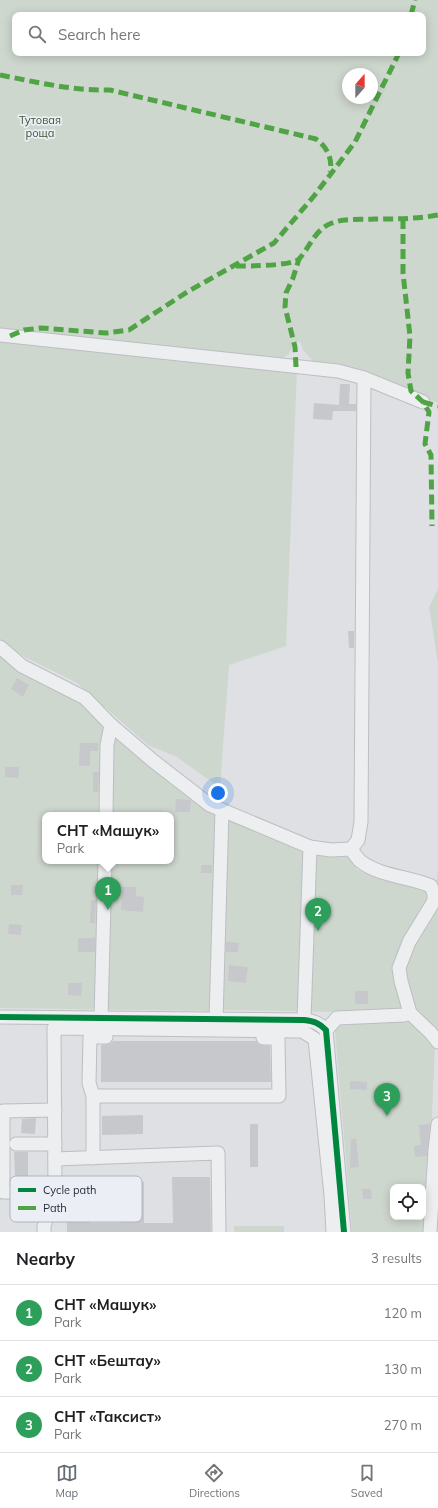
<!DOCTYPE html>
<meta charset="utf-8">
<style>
:root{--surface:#fff;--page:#f6f6f6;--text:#202124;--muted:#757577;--line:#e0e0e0;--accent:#666c76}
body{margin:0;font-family:Mulish,sans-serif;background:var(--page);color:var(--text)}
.controls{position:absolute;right:12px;bottom:12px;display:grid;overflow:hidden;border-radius:8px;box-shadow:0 2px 10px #0003}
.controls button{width:36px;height:36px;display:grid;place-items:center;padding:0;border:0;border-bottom:1px solid var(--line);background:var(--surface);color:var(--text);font:20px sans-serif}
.compass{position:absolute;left:342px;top:68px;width:36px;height:36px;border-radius:50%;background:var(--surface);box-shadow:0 2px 10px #0003;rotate:21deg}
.you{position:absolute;left:218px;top:793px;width:14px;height:14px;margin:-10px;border:3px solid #fff;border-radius:50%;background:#1a73e8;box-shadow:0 0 0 6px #1a73e833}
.badge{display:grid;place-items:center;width:26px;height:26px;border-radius:50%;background:var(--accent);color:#fff;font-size:13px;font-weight:700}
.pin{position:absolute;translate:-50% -33px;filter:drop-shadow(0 1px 2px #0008)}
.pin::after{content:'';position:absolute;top:21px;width:14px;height:12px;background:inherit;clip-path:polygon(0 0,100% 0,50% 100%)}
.popup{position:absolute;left:42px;top:812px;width:132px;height:52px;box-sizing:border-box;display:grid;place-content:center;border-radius:8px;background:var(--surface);filter:drop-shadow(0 1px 3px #0005);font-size:13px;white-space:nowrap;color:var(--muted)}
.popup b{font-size:15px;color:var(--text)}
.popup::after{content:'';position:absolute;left:50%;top:100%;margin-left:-8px;border:8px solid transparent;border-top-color:var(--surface)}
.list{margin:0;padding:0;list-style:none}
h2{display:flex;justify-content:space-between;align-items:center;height:52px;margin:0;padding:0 16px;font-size:17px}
h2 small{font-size:13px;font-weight:400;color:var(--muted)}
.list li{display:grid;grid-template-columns:26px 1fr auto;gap:12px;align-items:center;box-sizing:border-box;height:56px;padding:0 16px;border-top:1px solid var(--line)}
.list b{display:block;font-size:15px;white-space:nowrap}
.list p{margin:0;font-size:13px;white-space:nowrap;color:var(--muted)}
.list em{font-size:13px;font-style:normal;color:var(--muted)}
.icon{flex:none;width:22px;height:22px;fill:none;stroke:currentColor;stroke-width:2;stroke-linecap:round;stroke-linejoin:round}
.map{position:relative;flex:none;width:438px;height:1232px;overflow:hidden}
.search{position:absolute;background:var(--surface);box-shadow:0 2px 10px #0003;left:12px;right:12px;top:12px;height:44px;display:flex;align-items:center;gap:10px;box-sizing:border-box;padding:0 14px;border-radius:8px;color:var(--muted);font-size:15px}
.sheet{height:220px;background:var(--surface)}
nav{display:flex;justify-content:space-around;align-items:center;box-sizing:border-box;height:56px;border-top:1px solid var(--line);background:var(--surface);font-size:11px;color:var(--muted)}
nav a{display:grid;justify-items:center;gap:2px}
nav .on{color:var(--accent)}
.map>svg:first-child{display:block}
.green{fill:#ced7ce;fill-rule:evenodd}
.building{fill:#c6c8cc}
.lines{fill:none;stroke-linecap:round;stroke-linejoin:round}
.minor-casing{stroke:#bcbec1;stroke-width:15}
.minor{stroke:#edeef0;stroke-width:13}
.quiet{stroke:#50a445;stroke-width:5;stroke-dasharray:10 5;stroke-linecap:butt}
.cycleway-casing{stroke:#ebeef4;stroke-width:8}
.cycleway{stroke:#00873e;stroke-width:6}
.labels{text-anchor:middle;stroke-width:3.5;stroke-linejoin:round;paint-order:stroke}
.park-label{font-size:11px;fill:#395733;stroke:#ebeef4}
.key{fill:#ebeef4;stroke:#b0b4bd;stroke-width:1}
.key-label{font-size:11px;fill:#252d3c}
</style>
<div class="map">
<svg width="438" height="1232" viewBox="0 0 438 1232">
<rect width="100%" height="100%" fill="#dee0e3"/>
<!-- green -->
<g class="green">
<path d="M0,0H438V403L377,377L313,361L303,350L300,341L294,343L289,354L281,359L0,329ZM15,15H423V53H15ZM348,74H372V98H348Z"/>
<polygon points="0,334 297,368 286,646 229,665 220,788 177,757 148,745 77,683 23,656 0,640"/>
<polygon points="438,589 438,663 429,607"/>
<path d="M0,652L25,674L94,711L218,812L214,1011L0,1008ZM45,815H171V861H45Z"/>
<polygon points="224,815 310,853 350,857 357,870 426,889 430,900 394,961 404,1013 224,1010"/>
<polygon points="438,871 438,1037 410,1015 400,959 436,886"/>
<path d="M334,1019L407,1020L435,1045L427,1232H352ZM393,1187H423V1217H393Z"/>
<rect x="234" y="1226" width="50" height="6"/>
</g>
<!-- building -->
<g class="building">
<polygon points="340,384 350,384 349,404 356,404 356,411 333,411 332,420 313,419 314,403 339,405"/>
<polygon points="348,631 354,631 354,648 349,648"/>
<polygon points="17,678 29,685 23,697 11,689"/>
<polygon points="80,743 98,743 98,751 90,751 90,766 79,766"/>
<polygon points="5,767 19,767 18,778 5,777"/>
<polygon points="93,772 99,772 98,792 93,792"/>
<polygon points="176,799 191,800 190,812 175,812"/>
<rect x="201" y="865" width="11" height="8"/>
<polygon points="11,885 23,885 22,895 11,895"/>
<polygon points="122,887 136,887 136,896 144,897 143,912 121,910"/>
<polygon points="91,900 96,900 95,923 90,923"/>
<polygon points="9,924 22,925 21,935 8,934"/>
<rect x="78" y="938" width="17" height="14"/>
<polygon points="226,942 239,943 238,952 226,952"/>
<polygon points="229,965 248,967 246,983 228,981"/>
<polygon points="68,983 82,983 81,996 68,995"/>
<rect x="355" y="991" width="13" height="13"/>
<polygon points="113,1041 256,1041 259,1045 270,1046 271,1082 101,1082 101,1045 110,1044"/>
<polygon points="350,1081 367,1082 367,1090 350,1089"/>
<polygon points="143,1115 143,1134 102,1135 102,1116"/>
<polygon points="36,1118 35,1134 21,1133 22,1119"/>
<rect x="250" y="1124" width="8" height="43"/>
<polygon points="430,1124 427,1156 415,1157 414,1146 421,1145 419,1125"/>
<polygon points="351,1139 356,1139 359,1167 350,1168"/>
<polygon points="14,1152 28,1152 28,1176 15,1176"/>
<polygon points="172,1177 210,1177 211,1232 67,1232 67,1199 90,1199 90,1223 121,1223 121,1182 144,1182 144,1223 173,1223"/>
<polygon points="362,1189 371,1189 372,1199 363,1199"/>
</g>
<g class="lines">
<defs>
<g id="minor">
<polyline points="0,335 338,371 364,378 423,402"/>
<polyline points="0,647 22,666 85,698 111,725 152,760 210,805 310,847 331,850 351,849 358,840 361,822 364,378"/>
<polyline points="106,815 107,745 111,725"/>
<path d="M351,849C354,853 357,858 360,861C381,877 408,876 431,886L434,894V901L409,942L399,968L401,981L410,1013L431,1033L438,1042"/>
<path d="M0,1017L304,1020C314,1021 319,1023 326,1030L344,1232"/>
<polyline points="101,1019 105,861"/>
<polyline points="216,1020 222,810"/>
<polyline points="304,1020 310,847"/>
<polyline points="326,1030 337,1018 404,1015 410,1013"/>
<polyline points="93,1096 279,1096 278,1038 263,1038"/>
<polyline points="55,1110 3,1111 3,1192 55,1193"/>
<polyline points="16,1144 55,1144"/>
<polyline points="93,1158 93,1096 89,1083 90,1037 106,1037"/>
<polyline points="55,1159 218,1153 219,1232"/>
<polyline points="44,1232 44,1226 55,1193 54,1028 302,1031 315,1039 331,1195 333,1232"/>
<polyline points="430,1232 435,1150 438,1124"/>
</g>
</defs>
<!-- minor casing -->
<use href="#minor" class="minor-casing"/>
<!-- minor -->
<use href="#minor" class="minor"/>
<!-- quiet -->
<g class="quiet">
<polyline points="411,15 415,0"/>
<path d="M0,75C36,82 73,91 110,90L316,139C327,147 333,159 330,172"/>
<polyline points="403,219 403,273 410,336 408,373 411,391 423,402 429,412 425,444 431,455 432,526"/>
<path d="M236,266C249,266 292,266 299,259C310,247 315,229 332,223C345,218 361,220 374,219C396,219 417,219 438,215"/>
<polyline points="10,336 24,330 41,328 106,333 129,330 187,292 274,243 314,196 355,142 399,53"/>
<polyline points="296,367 295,347 285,307 286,293 293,278 299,259"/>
<polyline points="423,402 438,406"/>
</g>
<defs>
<path id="cycleway" d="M0,1017L304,1020C314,1021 319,1023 326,1030L344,1232"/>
</defs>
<!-- cycleway casing -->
<use href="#cycleway" class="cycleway-casing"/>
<!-- cycleway -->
<use href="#cycleway" class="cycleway"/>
</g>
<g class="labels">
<!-- park labels -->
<g class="park-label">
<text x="40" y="124">Тутовая<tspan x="40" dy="13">роща</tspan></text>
</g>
</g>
<!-- legend -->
<rect x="10" y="1176" width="132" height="46" rx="6" class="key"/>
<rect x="18" y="1188" width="18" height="4" fill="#00873e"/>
<rect x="18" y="1206" width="18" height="4" fill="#50a445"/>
<g class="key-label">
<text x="43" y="1194">Cycle path</text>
<text x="43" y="1212">Path</text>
</g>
</svg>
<div class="controls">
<button><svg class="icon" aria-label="locate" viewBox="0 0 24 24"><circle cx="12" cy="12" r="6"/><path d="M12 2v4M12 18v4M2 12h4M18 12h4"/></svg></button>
</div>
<svg class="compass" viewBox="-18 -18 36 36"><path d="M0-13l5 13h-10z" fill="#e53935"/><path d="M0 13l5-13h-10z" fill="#757577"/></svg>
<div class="you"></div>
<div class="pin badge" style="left:108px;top:910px;background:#2e9e5b">1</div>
<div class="popup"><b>СНТ «Машук»</b>Park</div>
<div class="pin badge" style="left:318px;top:931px;background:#2e9e5b">2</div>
<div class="pin badge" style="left:387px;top:1116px;background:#2e9e5b">3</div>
<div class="search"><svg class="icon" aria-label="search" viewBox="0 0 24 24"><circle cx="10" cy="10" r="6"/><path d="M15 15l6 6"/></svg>Search here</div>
</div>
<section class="sheet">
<h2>Nearby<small>3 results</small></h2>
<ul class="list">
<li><span class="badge" style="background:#2e9e5b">1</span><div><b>СНТ «Машук»</b><p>Park</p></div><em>120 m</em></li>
<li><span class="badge" style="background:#2e9e5b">2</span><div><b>СНТ «Бештау»</b><p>Park</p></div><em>130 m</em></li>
<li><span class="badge" style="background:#2e9e5b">3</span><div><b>СНТ «Таксист»</b><p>Park</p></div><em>270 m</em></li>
</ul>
</section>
<nav>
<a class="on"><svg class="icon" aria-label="map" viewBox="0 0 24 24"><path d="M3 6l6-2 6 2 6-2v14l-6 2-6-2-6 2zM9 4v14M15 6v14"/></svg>Map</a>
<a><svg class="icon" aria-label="directions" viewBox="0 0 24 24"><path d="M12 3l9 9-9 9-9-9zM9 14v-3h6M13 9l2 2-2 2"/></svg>Directions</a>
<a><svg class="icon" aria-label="saved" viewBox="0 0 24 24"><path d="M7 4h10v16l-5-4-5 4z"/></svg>Saved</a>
</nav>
